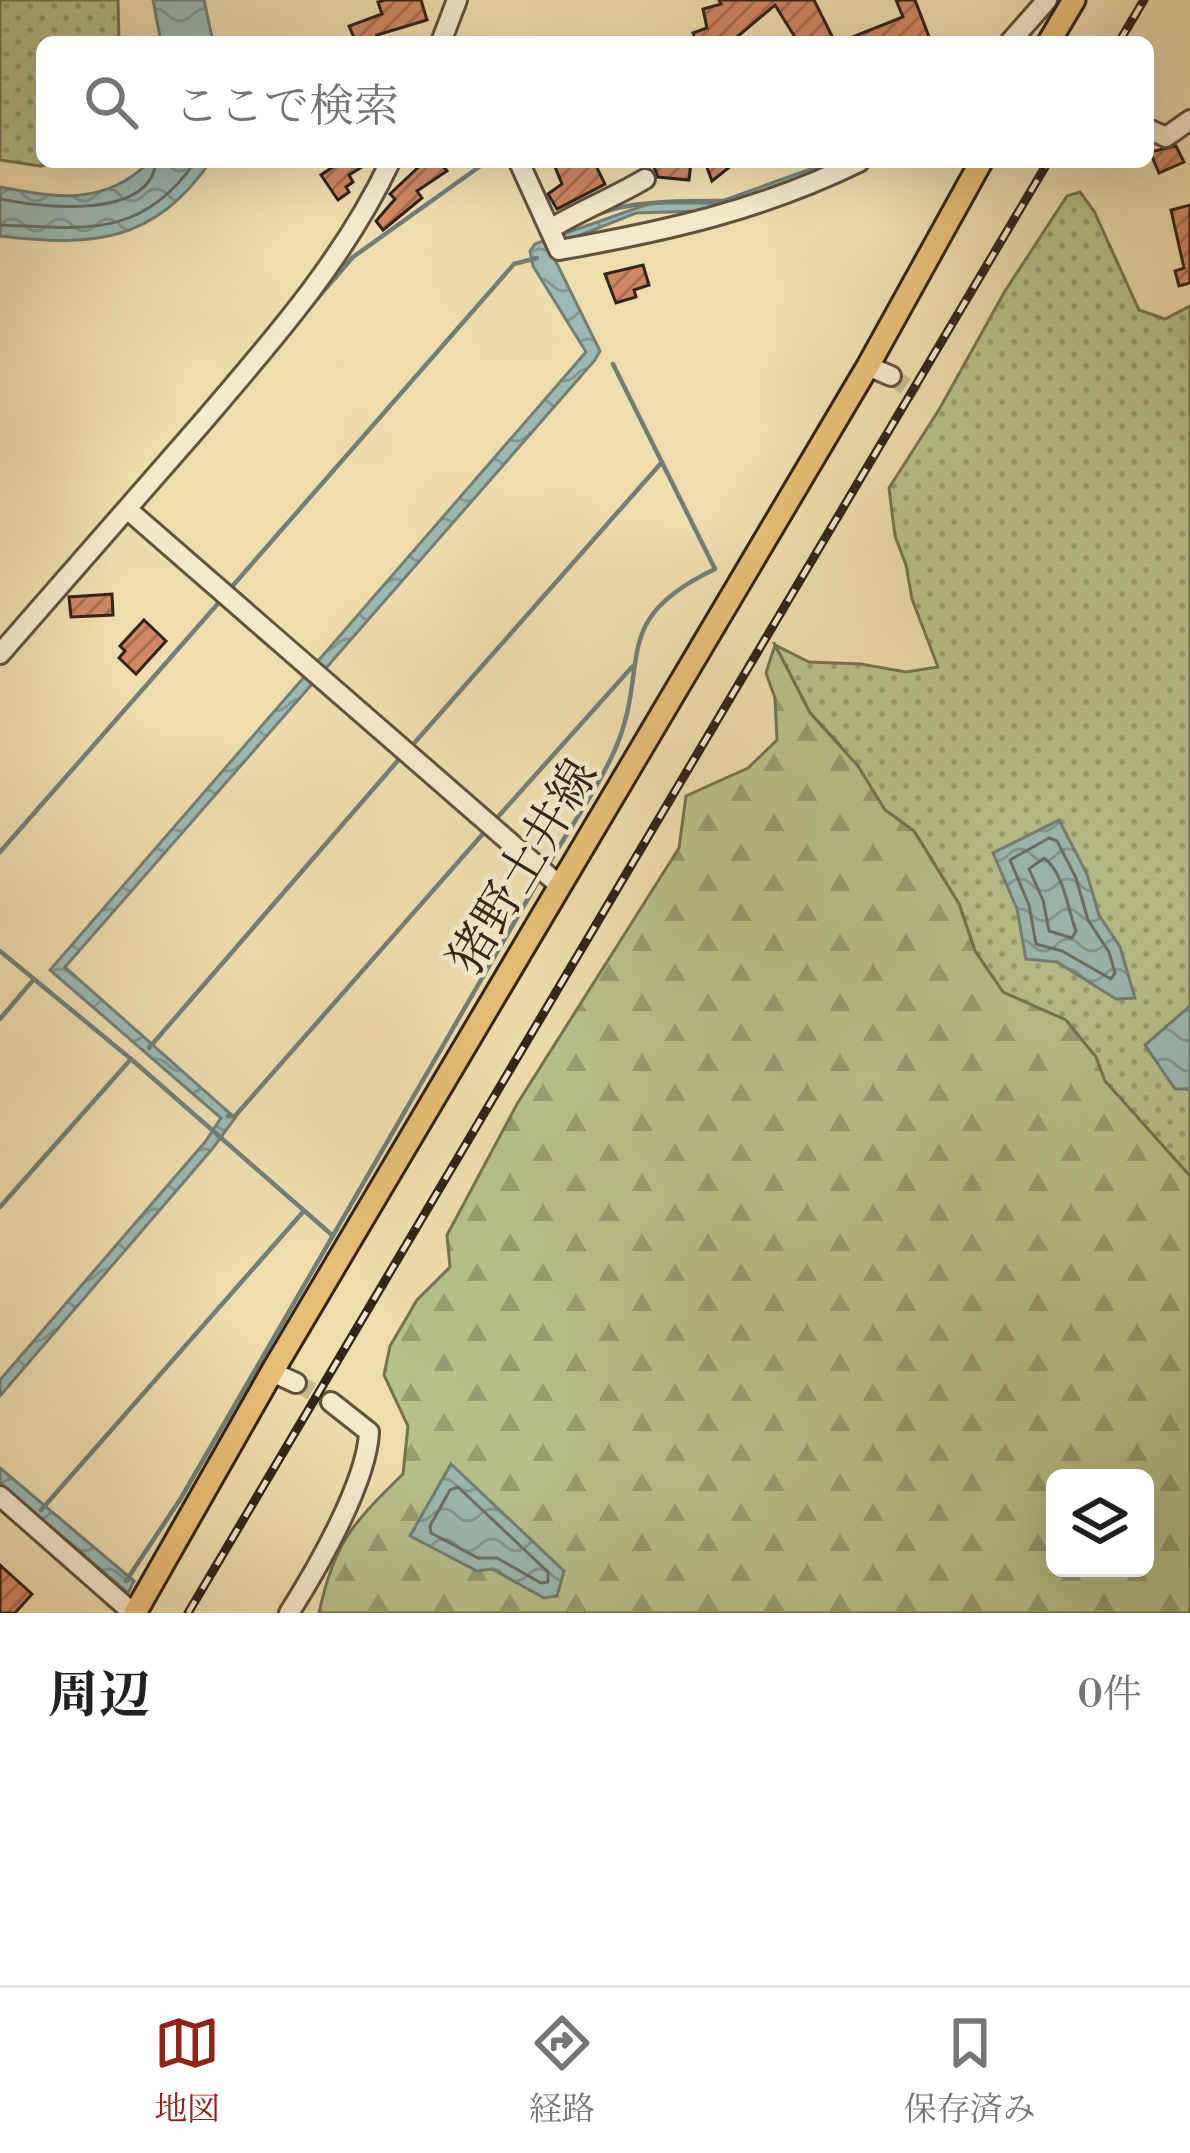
<!DOCTYPE html>
<html lang="ja">
<meta charset="utf-8">
<style>
:root{--surface:#fff;--page:#f2f2f2;--text:#202124;--muted:#757577;--line:#e0e0e0;--accent:#8f2418}
body{margin:0;font-family:"Libre Bodoni","Noto Serif JP",serif;background:var(--page);color:var(--text)}
.controls{position:absolute;right:36px;bottom:36px;display:grid;overflow:hidden;border-radius:18px;box-shadow:0 12px 48px #0002}
.controls button{width:108px;height:108px;display:grid;place-items:center;padding:0;border:0;border-bottom:3px solid var(--line);background:var(--surface);color:var(--text);font:60px sans-serif}
.list{margin:0;padding:0;list-style:none}
h2{display:flex;justify-content:space-between;align-items:center;height:156px;margin:0;padding:0 48px;font-size:51px}
h2 small{font-size:39px;font-weight:400;color:var(--muted)}
.icon{flex:none;width:66px;height:66px;fill:none;stroke:currentColor;stroke-width:2;stroke-linecap:round;stroke-linejoin:round}
.map{position:relative;flex:none;width:1190px;height:1613px;overflow:hidden}
.search{position:absolute;background:var(--surface);box-shadow:0 12px 48px #0002;left:36px;right:36px;top:36px;height:132px;display:flex;align-items:center;gap:30px;box-sizing:border-box;padding:0 42px;border-radius:18px;color:var(--muted);font-size:45px}
.sheet{height:372px;background:var(--surface)}
nav{display:flex;justify-content:space-around;align-items:center;box-sizing:border-box;height:168px;border-top:3px solid var(--line);background:var(--surface);font-size:33px;color:var(--muted)}
nav a{display:grid;justify-items:center;gap:6px}
nav .on{color:var(--accent)}
.map>svg:first-child{display:block}
.green{fill:url(#green-dots);stroke:#757250;stroke-width:3}
.forest{fill:url(#forest-firs);stroke:#757250;stroke-width:3;fill-rule:evenodd}
.water{fill:url(#water-waves);stroke:#727e75;stroke-width:3}
.lines{fill:none;stroke-linecap:round;stroke-linejoin:round}
.shore{stroke:#676f65;stroke-width:3}
.stream{stroke:#727e75;stroke-width:4.5}
.building{fill:url(#building-hatch);stroke:#322417;stroke-width:3}
.minor-tunnel{stroke:#c8b88f;stroke-width:18;stroke-dasharray:18 9;stroke-linecap:butt}
.minor-casing{stroke:#61523c;stroke-width:24}
.major-casing{stroke:#322417;stroke-width:27}
.minor{stroke:#f4e9ca;stroke-width:18}
.major{stroke:#e7be76;stroke-width:21}
.rail-casing{stroke:#322417;stroke-width:9}
.rail{stroke:#f4e9ca;stroke-width:4.5;stroke-dasharray:14;stroke-linecap:butt}
.labels{text-anchor:middle;stroke-width:9;stroke-linejoin:round;paint-order:stroke}
.street-label{font-size:48px;fill:#322417;stroke:#f4e9ca}
</style>
<div class="map">
<svg width="1190" height="1613" viewBox="0 0 1190 1613">
<defs>
<pattern id="green-dots" width="8" height="8" patternUnits="userSpaceOnUse" patternTransform="scale(3)"><rect width="8" height="8" fill="#b8c18a"/><path d="M2 2h.1M6 6h.1" fill="none" stroke="#969d70" stroke-width="1.8" stroke-linecap="round"/></pattern>
<pattern id="forest-firs" width="22" height="20" patternUnits="userSpaceOnUse" patternTransform="scale(3)"><rect width="22" height="20" fill="#b8c18a"/><path d="M5 1l3.5 6h-7zM16 11l3.5 6h-7z" fill="#969d70"/></pattern>
<pattern id="water-waves" width="16" height="10" patternUnits="userSpaceOnUse" patternTransform="scale(3)"><rect width="16" height="10" fill="#9cbab3"/><path d="M0 5q4-4 8 0t8 0" fill="none" stroke="#809791"/></pattern>
<pattern id="building-hatch" width="6" height="6" patternUnits="userSpaceOnUse" patternTransform="scale(3)"><rect width="6" height="6" fill="#d08763"/><path d="M-1 1l2-2M0 6l6-6M5 7l2-2" fill="none" stroke="#a96e51"/></pattern>
</defs>
<rect width="100%" height="100%" fill="#eeddad"/>
<filter id="stains"><feTurbulence type="fractalNoise" baseFrequency=".00167" numOctaves="4"/><feColorMatrix values="0 0 0 0 .2 0 0 0 0 .09 0 0 0 0 .02 0 0 0 .5 -.17"/></filter>
<radialGradient id="worn" r=".72"><stop offset=".6" stop-color="#630" stop-opacity="0"/><stop offset="1" stop-color="#630" stop-opacity=".3"/></radialGradient>
<!-- green -->
<g class="green">
<polygon points="0,0 118,0 119,42 42,42 42,162 62,162 40,166 0,160"/>
<polygon points="1080,192 1094,211 1139,310 1165,319 1190,306 1190,1176 1104,1081 1096,1057 1031,1006 1003,992 975,951 959,904 914,831 885,810 838,743 810,713 775,645 809,662 861,664 906,672 938,667 912,599 906,565 895,536 889,488 940,408 1005,291 1067,196"/>
</g>
<!-- forest -->
<path class="forest" d="M775,645L810,713L858,766L885,810L914,831L959,904L975,951L1003,992L1066,1020L1096,1057L1105,1081L1190,1176V1613H319C334,1542 353,1523 403,1474L408,1426L384,1375L390,1346L417,1300L450,1267L447,1235L517,1104L679,848L686,796L748,768L777,740L775,698L766,673ZM1055,1478H1145V1568H1055Z"/>
<!-- water -->
<g class="water">
<polygon points="153,0 204,0 213,42 161,42"/>
<path d="M149,162H210C154,243 92,247 0,236V187C57,198 105,206 149,162Z"/>
<polygon points="830,162 849,162 793,188 701,211 636,213 563,242 556,250 555,260 600,351 595,360 65,967 235,1118 213,1148 0,1396 0,1380 205,1142 221,1118 50,970 586,352 533,266 530,251 535,244 651,203 716,203"/>
<polygon points="1059,820 1087,874 1099,915 1120,947 1135,998 1116,999 1057,962 1026,959 1017,909 993,853"/>
<polygon points="1190,1006 1190,1089 1175,1089 1145,1045"/>
<polygon points="451,1464 564,1571 557,1596 544,1598 492,1569 477,1571 410,1536"/>
<polygon points="0,1468 134,1581 128,1593 0,1483"/>
</g>
<g class="lines">
<!-- shore -->
<g class="shore">
<path d="M0,199C40,207 149,221 156,162"/>
<path d="M0,225C82,228 141,240 195,162"/>
<polygon points="1049,838 1057,841 1076,878 1088,920 1109,952 1115,973 1111,979 1062,951 1036,944 1029,905 1010,860"/>
<path d="M1044,858C1064,873 1067,907 1076,931L1072,938L1049,931L1043,900L1029,869Z"/>
<polygon points="458,1487 548,1572 548,1582 541,1583 497,1558 478,1558 431,1533 430,1526 450,1490"/>
</g>
<!-- stream -->
<g class="stream">
<polyline points="509,162 517,179"/>
<path d="M559,237C601,198 672,201 725,201"/>
<polyline points="303,315 353,257 486,162"/>
<polyline points="229,590 514,264 537,258"/>
<polyline points="409,749 662,462"/>
<polyline points="496,819 632,667"/>
<polyline points="0,852 222,599"/>
<path d="M546,868C568,831 595,793 613,754C654,665 604,622 715,569L613,364"/>
<polyline points="0,951 131,1059 332,1235"/>
<polyline points="0,1019 34,979"/>
<polyline points="149,1048 401,757"/>
<polyline points="228,1116 235,1116 488,828"/>
<polyline points="0,1207 131,1059"/>
<polyline points="41,1510 303,1212"/>
<polyline points="126,1581 181,1498 540,878"/>
</g>
</g>
<!-- building -->
<g class="building">
<polygon points="385,0 421,0 427,20 377,35 380,42 356,42 349,26 382,14 378,2"/>
<polygon points="719,0 814,0 835,42 798,42 775,5 731,42 696,42 693,33 707,28 703,9 721,4"/>
<polygon points="896,0 915,0 931,42 840,42 903,17"/>
<polygon points="1176,146 1184,162 1159,173 1150,152"/>
<polygon points="340,162 370,162 349,175 353,182 346,187 349,192 338,200 321,175"/>
<polygon points="424,162 440,162 447,171 417,191 422,198 383,230 376,221 395,199 390,194"/>
<polygon points="553,162 594,162 605,184 557,209 548,194 562,184"/>
<polygon points="652,162 691,162 689,180 658,177"/>
<polygon points="705,162 736,162 712,181"/>
<polygon points="1190,205 1190,283 1179,286 1175,271 1184,268 1171,210"/>
<polygon points="643,265 649,285 634,290 636,297 616,303 605,274"/>
<polygon points="112,594 113,615 71,617 69,597"/>
<polygon points="144,620 166,641 136,674 119,658 125,651 120,646"/>
<polygon points="0,1565 32,1594 15,1613 0,1613"/>
</g>
<g class="lines">
<!-- minor-tunnel -->
<g class="minor-tunnel">
<polyline points="891,376 917,394"/>
<polyline points="296,1383 331,1402"/>
</g>
<defs>
<g id="minor">
<polyline points="441,42 457,0"/>
<polyline points="1010,42 1047,0"/>
<polyline points="1148,129 1166,137 1190,120"/>
<path d="M519,162L559,250C666,231 761,210 859,162"/>
<path d="M550,229C581,210 613,198 645,179"/>
<polyline points="868,366 891,376"/>
<polyline points="127,509 559,885"/>
<path d="M0,654C67,577 134,501 201,424C271,342 344,260 390,162"/>
<polyline points="272,1372 296,1383"/>
<polyline points="0,1496 133,1613"/>
<path d="M289,1613C317,1569 367,1482 369,1432L331,1402"/>
</g>
<g id="major">
<polyline points="1049,42 1074,0"/>
<polyline points="135,1613 272,1372 868,366 981,162"/>
</g>
</defs>
<!-- minor casing -->
<use href="#minor" class="minor-casing"/>
<!-- major casing -->
<use href="#major" class="major-casing"/>
<!-- minor -->
<use href="#minor" class="minor"/>
<!-- major -->
<use href="#major" class="major"/>
<defs>
<g id="rail">
<polyline points="1119,42 1144,0"/>
<polyline points="188,1613 1048,162"/>
</g>
</defs>
<!-- rail casing -->
<use href="#rail" class="rail-casing"/>
<!-- rail -->
<use href="#rail" class="rail"/>
</g>
<g class="labels">
<!-- street labels -->
<g class="street-label">
<text transform="translate(522 866) rotate(-59)" y="17">猪野土井線</text>
</g>
</g>
<rect width="100%" height="100%" filter="url(#stains)"/>
<rect width="100%" height="100%" fill="url(#worn)"/>
</svg>
<div class="controls">
<button><svg class="icon" aria-label="layers" viewBox="0 0 24 24"><path d="M12 4l9 5-9 5-9-5zM3 14l9 5 9-5"/></svg></button>
</div>
<div class="search"><svg class="icon" aria-label="search" viewBox="0 0 24 24"><circle cx="10" cy="10" r="6"/><path d="M15 15l6 6"/></svg>ここで検索</div>
</div>
<section class="sheet">
<h2>周辺<small>0件</small></h2>
<ul class="list">
</ul>
</section>
<nav>
<a class="on"><svg class="icon" aria-label="map" viewBox="0 0 24 24"><path d="M3 6l6-2 6 2 6-2v14l-6 2-6-2-6 2zM9 4v14M15 6v14"/></svg>地図</a>
<a><svg class="icon" aria-label="directions" viewBox="0 0 24 24"><path d="M12 3l9 9-9 9-9-9zM9 14v-3h6M13 9l2 2-2 2"/></svg>経路</a>
<a><svg class="icon" aria-label="saved" viewBox="0 0 24 24"><path d="M7 4h10v16l-5-4-5 4z"/></svg>保存済み</a>
</nav>
